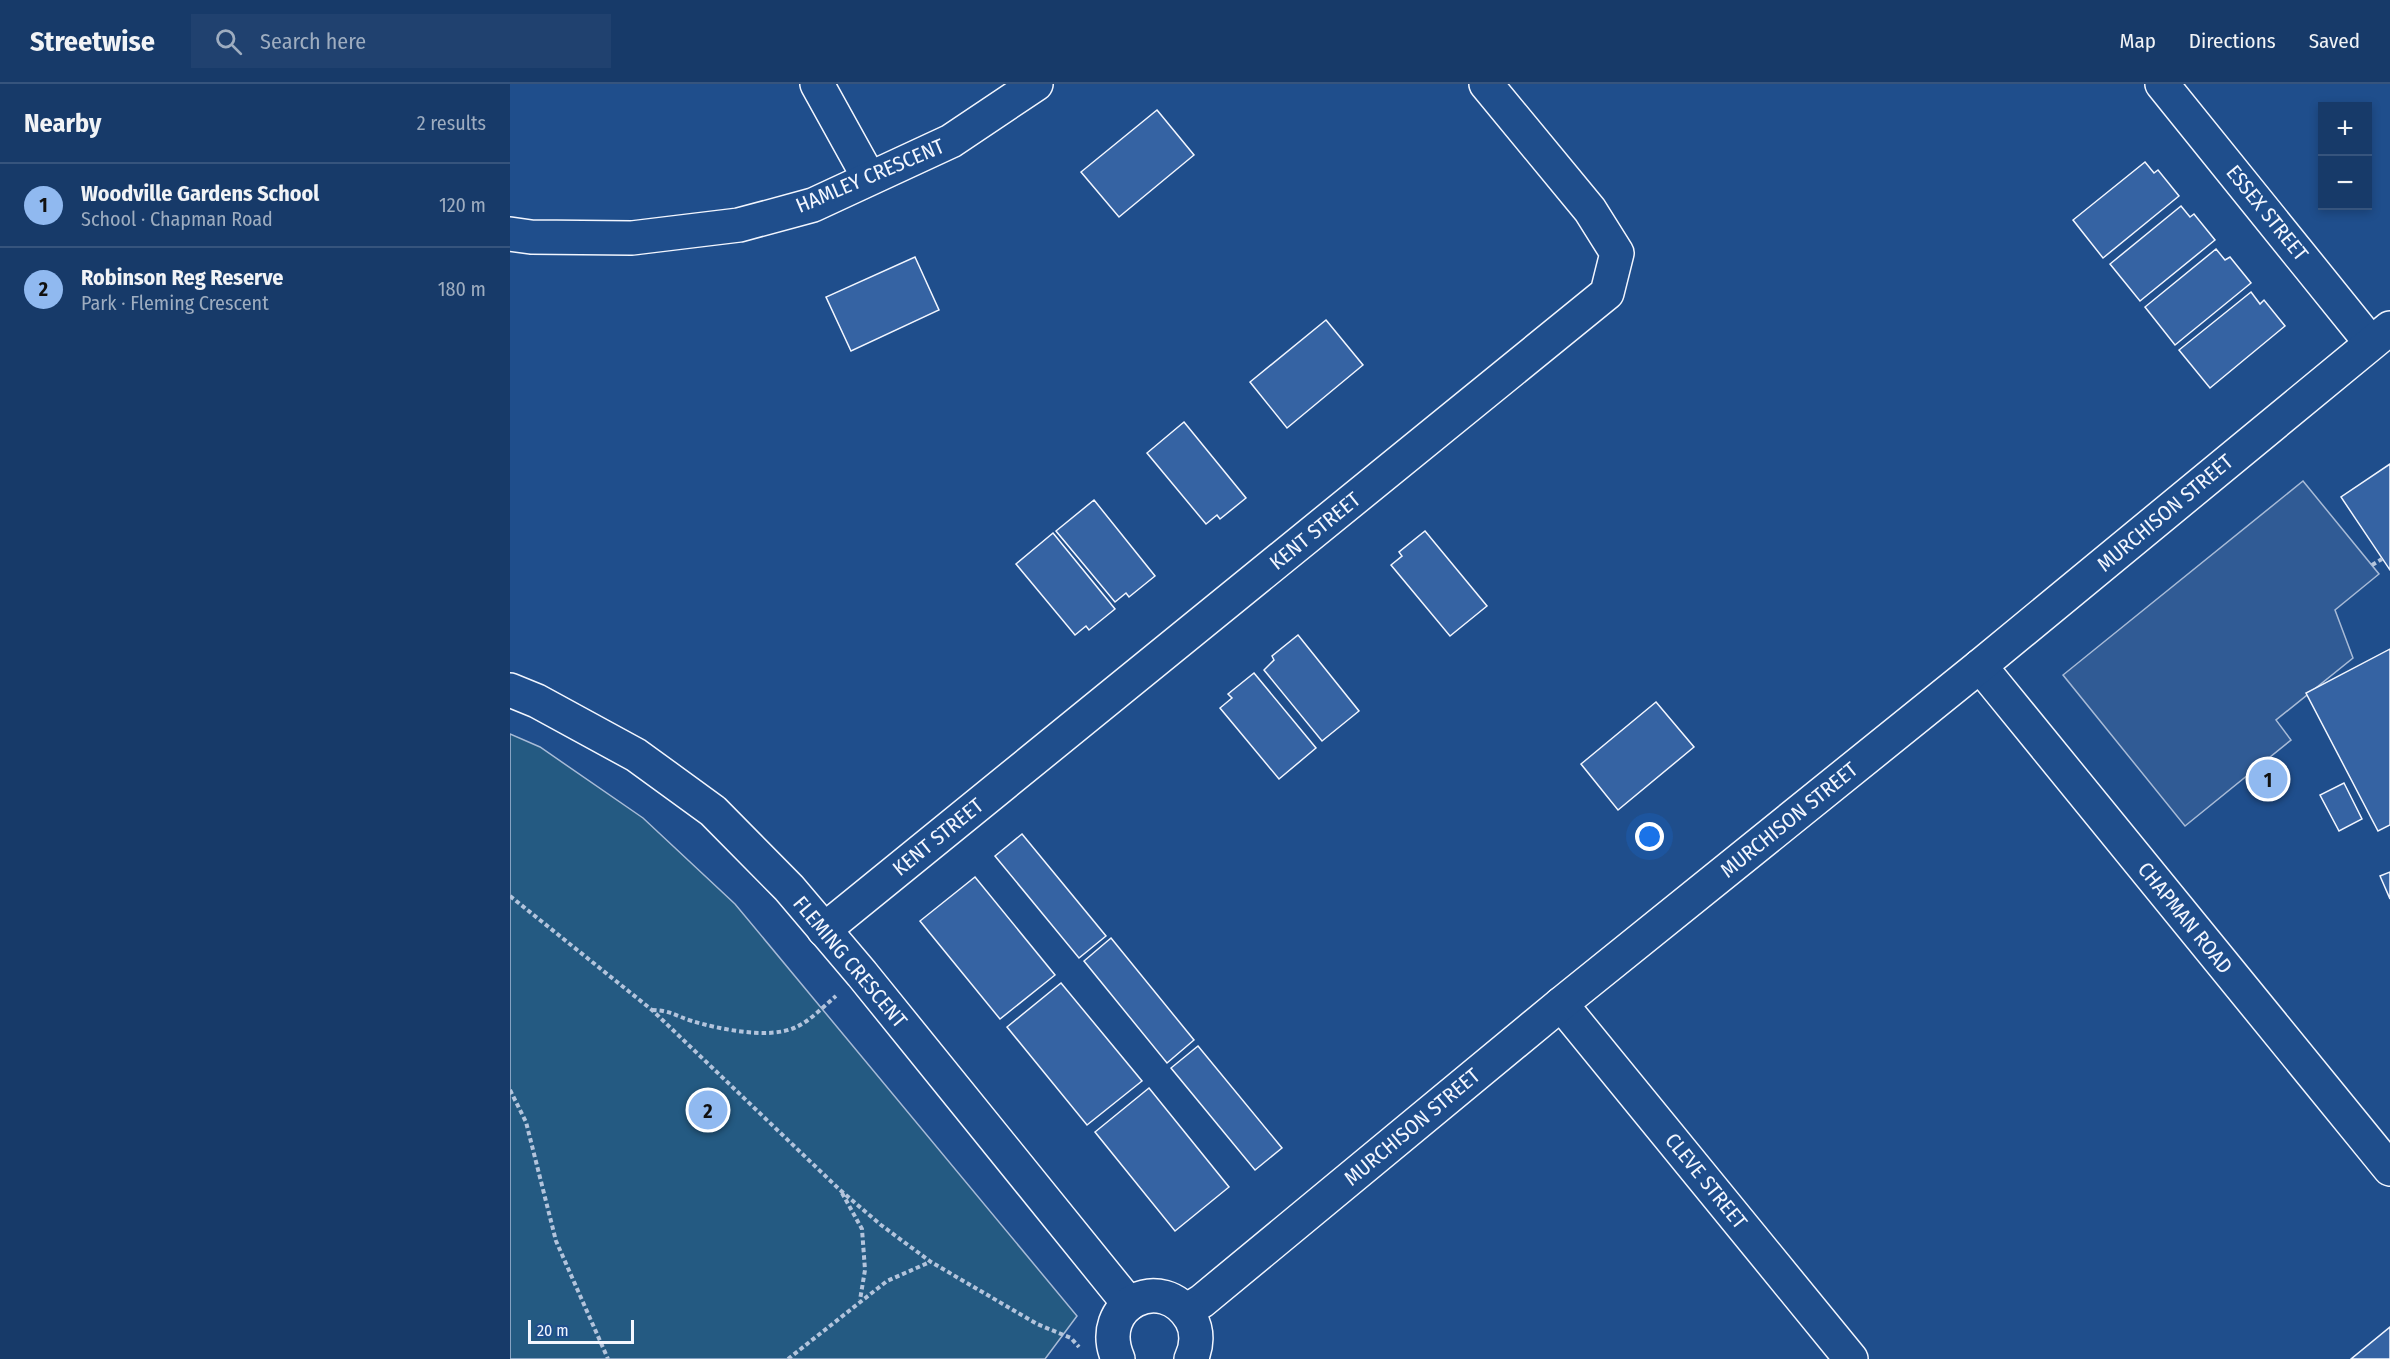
<!DOCTYPE html>
<meta charset="utf-8">
<style>
:root{--surface:#173a69;--page:#20416f;--text:#f1f3f6;--muted:#9eadc0;--line:#36547d;--accent:#90b9f0}
body{margin:0;font-family:"Fira Sans Condensed",sans-serif;background:var(--page);color:var(--text)}
.controls{position:absolute;right:18px;top:18px;display:grid;overflow:hidden;border-radius:0px;box-shadow:0 3px 9px #0003}
.controls button{width:54px;height:54px;display:grid;place-items:center;padding:0;border:0;border-bottom:2px solid var(--line);background:var(--surface);color:var(--text);font:30px sans-serif}
.scale{position:absolute;left:18px;bottom:15px;width:106px;box-sizing:border-box;padding-left:6px;border:3px solid #f2f6ff;border-top:0;font-size:16px;line-height:21px;white-space:nowrap;color:#f2f6ff;-webkit-text-stroke:4px #1f4e8c;paint-order:stroke}
.you{position:absolute;left:1140px;top:753px;width:21px;height:21px;margin:-15px;border:4px solid #fff;border-radius:50%;background:#1a73e8;box-shadow:0 0 0 9px #1a73e833}
.badge{display:grid;place-items:center;width:39px;height:39px;border-radius:50%;background:var(--accent);color:#111;font-size:20px;font-weight:700}
.pin{position:absolute;translate:-50% -50%;border:3px solid #fff;box-shadow:0 2px 6px #0006}
.list{margin:0;padding:0;list-style:none}
h2{display:flex;justify-content:space-between;align-items:center;height:78px;margin:0;padding:0 24px;font-size:26px}
h2 small{font-size:20px;font-weight:400;color:var(--muted)}
.list li{display:grid;grid-template-columns:39px 1fr auto;gap:18px;align-items:center;box-sizing:border-box;height:84px;padding:0 24px;border-top:2px solid var(--line)}
.list b{display:block;font-size:22px;white-space:nowrap}
.list p{margin:0;font-size:20px;white-space:nowrap;color:var(--muted)}
.list em{font-size:20px;font-style:normal;color:var(--muted)}
.icon{flex:none;width:33px;height:33px;fill:none;stroke:currentColor;stroke-width:2;stroke-linecap:round;stroke-linejoin:round}
.map{position:relative;flex:none;width:1880px;height:1275px;overflow:hidden}
header{display:flex;align-items:center;gap:36px;box-sizing:border-box;height:84px;padding:0 30px;background:var(--surface);border-bottom:2px solid var(--line)}
header strong{font-size:28px}
nav{display:flex;gap:33px;margin-inline-start:auto;font-size:21px}
.search{width:420px;height:54px;background:var(--page);display:flex;align-items:center;gap:15px;box-sizing:border-box;padding:0 21px;border-radius:0px;color:var(--muted);font-size:22px}
main{display:flex}
aside{flex:1;background:var(--surface)}
.map>svg:first-child{display:block}
.green{fill:#245a82;stroke:#a8bbd7;stroke-width:1.5}
.parking{fill:#305b95;stroke:#a8bbd7;stroke-width:1.5}
.building{fill:#3563a3;stroke:#f2f6ff;stroke-width:1.5}
.lines{fill:none;stroke-linecap:round;stroke-linejoin:round}
.minor-casing{stroke:#f2f6ff;stroke-width:36}
.path{stroke:#b3c4dc;stroke-width:4;stroke-dasharray:4.5 3;stroke-linecap:butt}
.minor{stroke:#1f4e8c;stroke-width:33}
.labels{text-anchor:middle;stroke-width:4.5;stroke-linejoin:round;paint-order:stroke}
.street-label{font-size:21px;fill:#f2f6ff;stroke:#1f4e8c}
</style>
<header>
<strong>Streetwise</strong>
<div class="search"><svg class="icon" aria-label="search" viewBox="0 0 24 24"><circle cx="10" cy="10" r="6"/><path d="M15 15l6 6"/></svg>Search here</div>
<nav><a>Map</a><a>Directions</a><a>Saved</a></nav>
</header>
<main>
<aside>
<h2>Nearby<small>2 results</small></h2>
<ul class="list">
<li><span class="badge">1</span><div><b>Woodville Gardens School</b><p>School · Chapman Road</p></div><em>120 m</em></li>
<li><span class="badge">2</span><div><b>Robinson Reg Reserve</b><p>Park · Fleming Crescent</p></div><em>180 m</em></li>
</ul>
</aside>
<div class="map">
<svg width="1880" height="1275" viewBox="0 0 1880 1275">
<rect width="100%" height="100%" fill="#1f4e8c"/>
<!-- green -->
<polygon class="green" points="0,650 30,663 133,734 225,820 567,1232 535,1275 0,1275"/>
<!-- parking -->
<polygon class="parking" points="1793,397 1869,490 1825,526 1843,574 1766,636 1781,656 1675,742 1553,591"/>
<!-- building -->
<g class="building">
<polygon points="647,26 684,71 609,133 571,88"/>
<polygon points="1635,78 1644,89 1648,86 1669,112 1593,174 1563,136"/>
<polygon points="1671,122 1680,133 1684,130 1705,156 1630,217 1600,180"/>
<polygon points="1706,165 1715,176 1720,173 1741,199 1665,261 1635,223"/>
<polygon points="405,173 429,226 341,267 316,213"/>
<polygon points="1741,208 1750,220 1754,216 1775,242 1700,304 1669,266"/>
<polygon points="816,236 853,281 777,344 740,298"/>
<polygon points="674,338 736,414 710,435 707,431 696,440 637,369"/>
<polygon points="1880,380 1880,486 1831,413"/>
<polygon points="584,416 645,492 619,513 616,509 605,518 546,447"/>
<polygon points="915,447 977,522 940,552 881,481 892,472 889,468"/>
<polygon points="543,449 605,525 579,546 576,542 565,551 506,480"/>
<polygon points="788,551 849,627 812,657 754,586 764,576 762,572"/>
<polygon points="1880,565 1880,741 1868,747 1796,609"/>
<polygon points="744,589 806,664 769,695 710,624 722,614 718,610"/>
<polygon points="1146,618 1184,663 1108,726 1071,680"/>
<polygon points="1834,699 1852,735 1829,747 1810,711"/>
<polygon points="512,750 596,852 569,874 485,772"/>
<polygon points="1880,788 1880,815 1870,792"/>
<polygon points="465,793 545,891 490,935 410,837"/>
<polygon points="601,854 684,956 657,979 574,877"/>
<polygon points="551,899 632,997 577,1041 497,943"/>
<polygon points="688,962 772,1064 745,1086 661,984"/>
<polygon points="639,1004 719,1103 665,1147 585,1048"/>
<polygon points="1880,1243 1880,1275 1841,1275"/>
</g>
<g class="lines">
<defs>
<g id="minor">
<polyline points="307,0 359,94"/>
<polyline points="1652,0 1861,259"/>
<polyline points="0,150 21,153 122,154 229,141 303,121 441,57 526,0"/>
<polyline points="1470,582 1880,1085"/>
<polyline points="0,606 27,617 126,671 203,727 279,804 352,890 619,1220"/>
<polyline points="314,846 1097,209 1107,169 1080,126 976,0"/>
<polyline points="1051,920 1341,1275"/>
<polyline points="676,1227 692,1217 1051,920 1470,582 1880,244"/>
<path d="M608,1275C584,1220 653,1187 681,1235C688,1247 687,1263 681,1275"/>
</g>
</defs>
<!-- minor casing -->
<use href="#minor" class="minor-casing"/>
<!-- path -->
<g class="path">
<polyline points="1862,481 1872,475"/>
<polyline points="0,812 142,926 330,1106 371,1141 421,1178 527,1240 561,1254 569,1263"/>
<path d="M142,926C159,926 166,932 182,937C209,945 260,956 286,943C300,937 314,922 326,912"/>
<polyline points="0,1006 16,1038 46,1157 98,1275"/>
<polyline points="332,1109 352,1145 355,1186 350,1216"/>
<polyline points="278,1275 377,1197 420,1178"/>
</g>
<!-- minor -->
<use href="#minor" class="minor"/>
</g>
<g class="labels">
<!-- street labels -->
<g class="street-label">
<text transform="translate(360 92) rotate(-23)" y="7">HAMLEY CRESCENT</text>
<text transform="translate(1757 129) rotate(51)" y="7">ESSEX STREET</text>
<text transform="translate(1655 429) rotate(-40)" y="7">MURCHISON STREET</text>
<text transform="translate(805 447) rotate(-39)" y="7">KENT STREET</text>
<text transform="translate(1279 736) rotate(-39)" y="7">MURCHISON STREET</text>
<text transform="translate(428 753) rotate(-39)" y="7">KENT STREET</text>
<text transform="translate(1675 834) rotate(51)" y="7">CHAPMAN ROAD</text>
<text transform="translate(340 878) rotate(50)" y="7">FLEMING CRESCENT</text>
<text transform="translate(902 1043) rotate(-40)" y="7">MURCHISON STREET</text>
<text transform="translate(1196 1097) rotate(51)" y="7">CLEVE STREET</text>
</g>
</g>
</svg>
<div class="controls">
<button>+</button>
<button>−</button>
</div>
<div class="scale">20 m</div>
<div class="you"></div>
<div class="pin badge" style="left:1758px;top:695px">1</div>
<div class="pin badge" style="left:198px;top:1026px">2</div>
</div>
</main>
